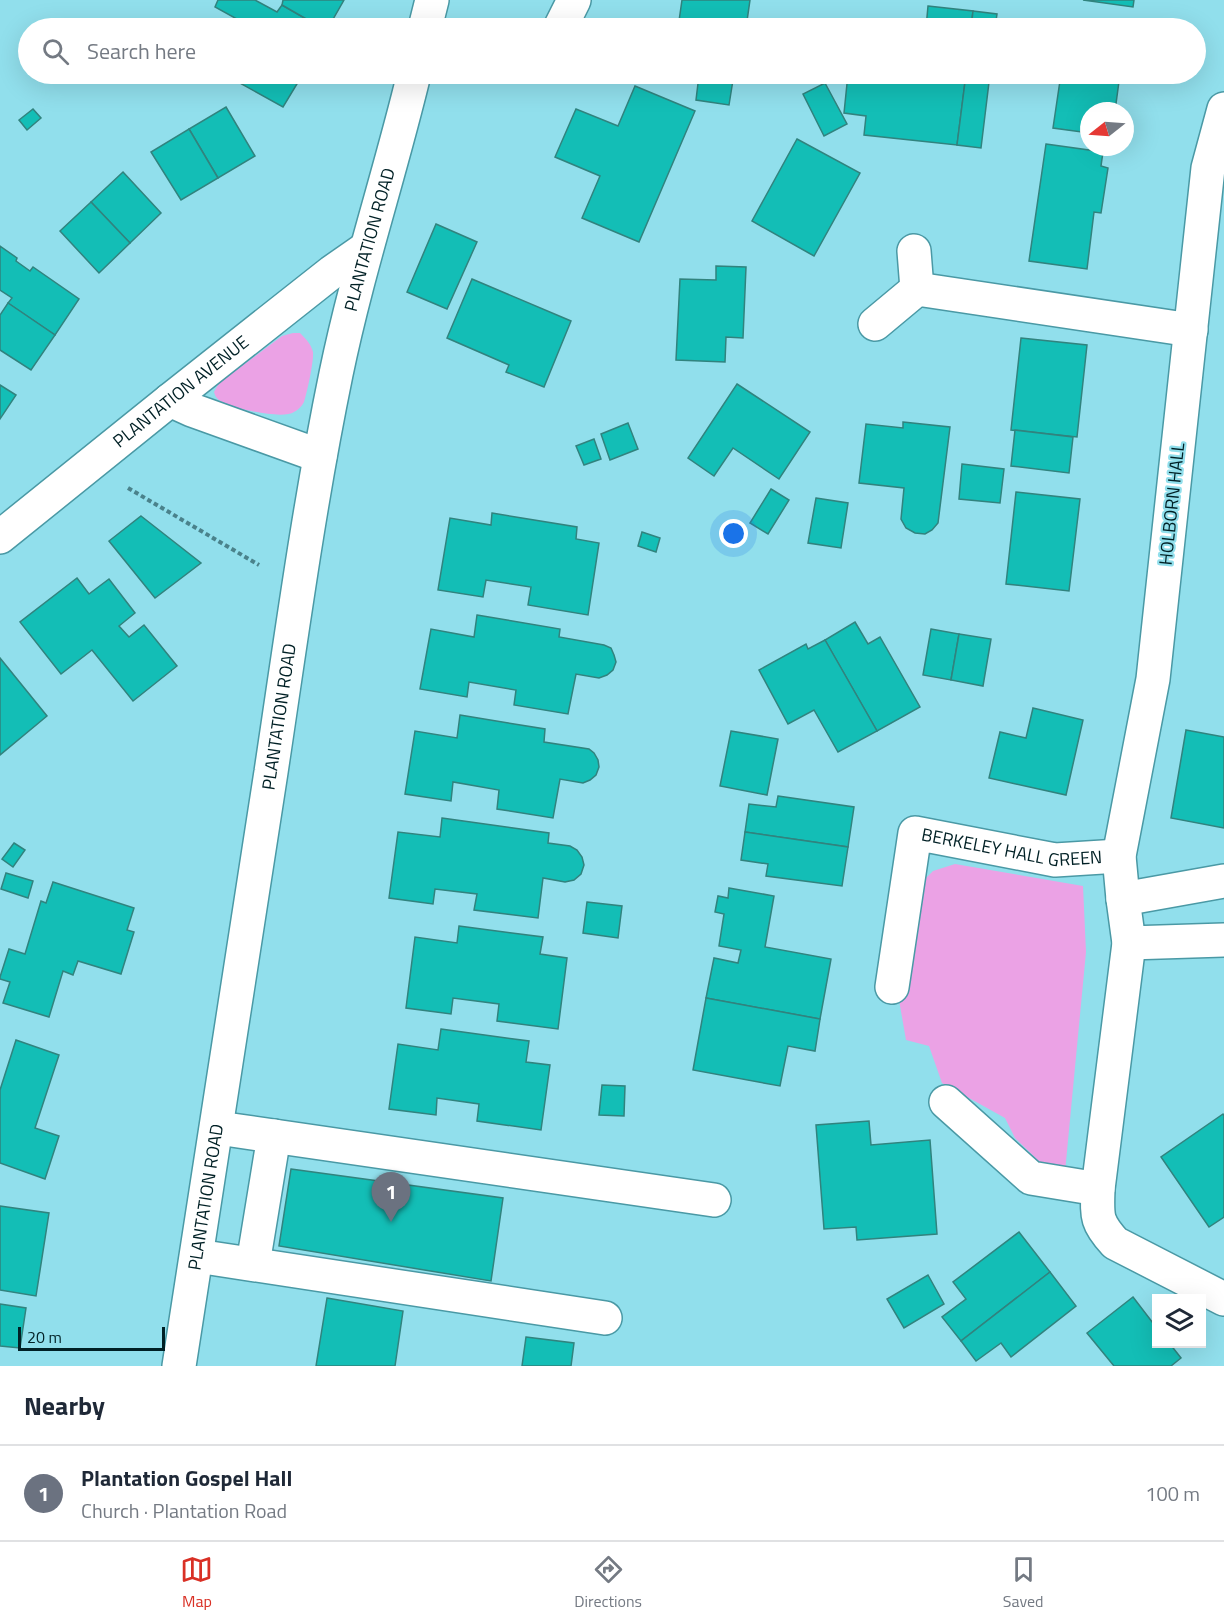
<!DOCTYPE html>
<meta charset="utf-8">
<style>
:root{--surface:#fff;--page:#f2f2f3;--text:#1f2937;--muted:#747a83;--line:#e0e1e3;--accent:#d93025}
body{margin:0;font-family:"Titillium Web",sans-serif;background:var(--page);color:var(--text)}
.controls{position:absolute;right:18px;bottom:18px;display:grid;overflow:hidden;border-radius:0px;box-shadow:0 6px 24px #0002}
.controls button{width:54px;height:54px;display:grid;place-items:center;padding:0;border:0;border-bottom:2px solid var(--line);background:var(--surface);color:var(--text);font:30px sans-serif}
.compass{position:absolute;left:1080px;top:102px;width:54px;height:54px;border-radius:50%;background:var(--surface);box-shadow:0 6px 24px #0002;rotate:253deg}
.scale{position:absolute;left:18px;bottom:15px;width:147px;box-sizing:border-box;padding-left:6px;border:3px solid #002025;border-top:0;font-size:16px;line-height:21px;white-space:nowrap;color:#002025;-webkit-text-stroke:4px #91dfec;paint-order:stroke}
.you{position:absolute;left:734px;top:534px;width:21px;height:21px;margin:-15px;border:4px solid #fff;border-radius:50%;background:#1a73e8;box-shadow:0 0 0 9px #1a73e833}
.badge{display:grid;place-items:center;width:39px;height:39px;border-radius:50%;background:var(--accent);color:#fff;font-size:20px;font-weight:700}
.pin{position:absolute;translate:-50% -50px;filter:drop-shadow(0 2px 3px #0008)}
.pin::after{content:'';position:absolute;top:32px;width:21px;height:18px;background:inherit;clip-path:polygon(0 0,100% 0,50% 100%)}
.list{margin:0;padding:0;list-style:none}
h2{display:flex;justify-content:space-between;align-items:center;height:78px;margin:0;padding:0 24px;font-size:26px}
h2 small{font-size:20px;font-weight:400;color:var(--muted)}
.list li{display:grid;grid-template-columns:39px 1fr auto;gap:18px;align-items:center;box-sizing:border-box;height:96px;padding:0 24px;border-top:2px solid var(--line)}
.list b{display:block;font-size:22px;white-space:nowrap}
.list p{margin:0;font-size:20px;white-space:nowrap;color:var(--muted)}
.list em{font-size:20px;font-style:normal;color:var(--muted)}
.icon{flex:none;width:33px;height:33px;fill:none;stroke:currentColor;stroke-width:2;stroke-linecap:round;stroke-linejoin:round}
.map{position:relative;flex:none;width:1224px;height:1366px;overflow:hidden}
.search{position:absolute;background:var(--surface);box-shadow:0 6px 24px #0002;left:18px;right:18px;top:18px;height:66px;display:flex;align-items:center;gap:15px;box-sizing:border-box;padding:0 21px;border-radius:33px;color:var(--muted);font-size:22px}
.sheet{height:174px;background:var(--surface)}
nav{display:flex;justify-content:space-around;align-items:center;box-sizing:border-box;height:84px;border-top:2px solid var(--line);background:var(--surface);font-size:16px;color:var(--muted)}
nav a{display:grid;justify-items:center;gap:3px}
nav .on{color:var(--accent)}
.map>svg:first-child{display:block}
.green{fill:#eba2e5}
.building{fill:#13beb6;stroke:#31837e;stroke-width:1.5}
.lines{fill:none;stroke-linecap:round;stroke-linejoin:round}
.minor-casing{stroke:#4a99a5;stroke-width:36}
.path{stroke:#4a828b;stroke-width:4;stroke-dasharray:4.5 3;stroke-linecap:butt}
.minor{stroke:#fff;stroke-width:33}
.labels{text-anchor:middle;stroke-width:4.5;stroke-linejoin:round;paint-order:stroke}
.street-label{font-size:18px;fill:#002025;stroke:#91dfec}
</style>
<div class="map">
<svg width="1224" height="1366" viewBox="0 0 1224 1366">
<rect width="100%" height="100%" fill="#91dfec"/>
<!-- green -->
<g class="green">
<path d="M293,333H300C306,339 311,344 313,352C314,361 307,393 304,402C302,406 298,410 294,412C282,420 230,408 219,400C216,398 215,395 214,392L219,383L282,336Z"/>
<polygon points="955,864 1083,886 1086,952 1065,1172 1044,1166 1015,1138 1005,1118 942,1083 929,1046 906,1040 899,1000 922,882 933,871"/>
</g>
<!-- building -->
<g class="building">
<polygon points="218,0 255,0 277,12 282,5 322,28 253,28 215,7"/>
<polygon points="283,0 344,0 328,28 322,28 282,5"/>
<polygon points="682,0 750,0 746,28 678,28"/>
<polygon points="1083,0 1134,0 1133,7"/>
<polygon points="928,6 973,11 971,28 926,28"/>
<polygon points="973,11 997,14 995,28 971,28"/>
<polygon points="242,74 303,74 283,107 238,82"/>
<polygon points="688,74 739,74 738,81"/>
<polygon points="848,74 910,74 910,76 965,82 957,145 864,135 866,116 844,113"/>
<polygon points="966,74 990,74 981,148 957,145"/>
<polygon points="1061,74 1120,74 1115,111 1089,111 1089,133 1053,128"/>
<polygon points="699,75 733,80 729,105 696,100"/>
<polygon points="825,83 847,124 824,136 803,94"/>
<polygon points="635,86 695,111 639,242 582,218 600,176 555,157 576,109 618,126"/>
<polygon points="226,107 255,156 218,178 189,129"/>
<polygon points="33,109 41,118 27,130 19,120"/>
<polygon points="189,129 218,178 181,200 151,152"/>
<polygon points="797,139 860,173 814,256 752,221"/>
<polygon points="1046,144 1103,152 1101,166 1108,168 1101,213 1094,212 1087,269 1029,261"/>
<polygon points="123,172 161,213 130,243 91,202"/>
<polygon points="91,202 130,243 99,273 60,231"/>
<polygon points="436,224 477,242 447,309 407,292"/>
<polygon points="0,246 17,258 16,261 30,271 33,267 79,299 55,335 8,303 12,298 0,290"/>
<polygon points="716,266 746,267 743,338 726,337 725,362 676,360 680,279 716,280"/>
<polygon points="472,279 571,321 544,387 506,372 509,365 447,338"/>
<polygon points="8,303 55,335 31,370 0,350 0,315"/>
<polygon points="1021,338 1087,345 1077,437 1011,430"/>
<polygon points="737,384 810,432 779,479 733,448 714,476 688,458"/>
<polygon points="0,385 16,395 0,419"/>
<polygon points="903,422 950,427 938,523 932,530 925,534 915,533 906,528 901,519 904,488 859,483 866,424 903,428"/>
<polygon points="628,423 638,449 610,460 601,434"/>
<polygon points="1015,430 1073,437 1069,473 1011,466"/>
<polygon points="594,439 601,459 584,465 576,446"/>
<polygon points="962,464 1004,469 1000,503 959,499"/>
<polygon points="771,489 789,500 768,534 750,523"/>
<polygon points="1016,492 1080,499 1069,591 1006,584"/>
<polygon points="816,498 848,503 841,548 808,543"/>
<polygon points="492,513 577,527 576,539 599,543 588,615 528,605 531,587 486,580 483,597 438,590 450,518 491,525"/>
<polygon points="141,516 201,563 155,598 109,541"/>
<polygon points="642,532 660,538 656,552 638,546"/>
<polygon points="77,578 89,594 109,579 135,613 119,626 129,637 144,625 177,666 133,701 92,650 61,674 20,622"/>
<polygon points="477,615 560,629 559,637 604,645 611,648 614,655 616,662 613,670 607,675 599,678 576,674 568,714 514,705 516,690 469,682 467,697 420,689 431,629 474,637"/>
<polygon points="855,622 868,644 880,637 920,707 877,731 825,640"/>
<polygon points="931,629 959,634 951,680 923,675"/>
<polygon points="959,634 991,639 983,686 951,680"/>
<polygon points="825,640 877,731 838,752 814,710 788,724 759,670 806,644 808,649"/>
<polygon points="0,658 47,716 0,755"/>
<polygon points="1033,708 1083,720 1066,795 989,778 1000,732 1026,738"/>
<polygon points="460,715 545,729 544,742 589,749 594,753 598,760 599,767 596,775 590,780 583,783 560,779 553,818 497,809 499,790 453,782 451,801 405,794 415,731 457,738"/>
<polygon points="1186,730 1224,737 1224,828 1171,818"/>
<polygon points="731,731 778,739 767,795 720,786"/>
<polygon points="778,796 854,807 848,847 745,832 749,804 776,807"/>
<polygon points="442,818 549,833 548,843 570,846 577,850 582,857 584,865 581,874 574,880 565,882 543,878 538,918 474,910 477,894 435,889 433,904 389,898 398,832 440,837"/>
<polygon points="745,832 848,847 842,886 766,876 768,864 741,860"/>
<polygon points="14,843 25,850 13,867 2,859"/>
<polygon points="6,873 33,881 28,898 1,889"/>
<polygon points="53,882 134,908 127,930 134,932 121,974 78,961 73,975 63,971 49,1017 3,1003 10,982 0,979 0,977 9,949 25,954 41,901 46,903"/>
<polygon points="729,888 774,896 765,947 831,959 820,1019 706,998 714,958 738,963 741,950 719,946 724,914 715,912 718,896 728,898"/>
<polygon points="587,902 622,906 618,938 583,933"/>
<polygon points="459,926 543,937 540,954 567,958 558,1029 497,1021 499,1004 453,998 451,1014 406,1008 415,937 457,943"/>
<polygon points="706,998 820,1019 815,1051 788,1046 780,1086 693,1070"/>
<polygon points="441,1029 529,1041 526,1062 550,1065 541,1130 477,1121 479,1104 437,1098 436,1115 389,1109 398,1044 438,1050"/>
<polygon points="16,1040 59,1055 35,1128 59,1136 45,1179 0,1163 0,1090"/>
<polygon points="602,1085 625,1086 624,1116 599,1115"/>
<polygon points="1223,1114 1224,1116 1224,1217 1209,1227 1161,1157"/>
<polygon points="869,1121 871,1145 930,1140 937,1234 857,1240 856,1227 824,1229 816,1125"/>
<polygon points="291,1169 503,1198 491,1281 279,1246"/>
<polygon points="0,1206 49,1213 36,1296 0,1290"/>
<polygon points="1019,1232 1050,1272 961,1341 942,1317 966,1299 953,1282"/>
<polygon points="1050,1272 1076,1306 1011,1357 1001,1343 976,1361 961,1341"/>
<polygon points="928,1275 944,1304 904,1328 887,1299"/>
<polygon points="1133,1297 1156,1327 1156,1344 1170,1344 1181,1358 1171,1366 1114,1366 1087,1333"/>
<polygon points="327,1298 403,1311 395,1366 316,1366"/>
<polygon points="0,1304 26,1308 20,1348 0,1346"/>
<polygon points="526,1337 574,1343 571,1366 522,1366"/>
</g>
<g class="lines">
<defs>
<g id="minor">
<polyline points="425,28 432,0"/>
<polyline points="560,28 574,0"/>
<path d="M1224,109L1208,168L1153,679L1119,856L1123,899L1129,943L1098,1189C1097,1217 1096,1222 1115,1243L1224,1299"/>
<polyline points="914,251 917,289"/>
<polyline points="875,324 917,289 1191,330"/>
<polyline points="170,400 192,410 320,456"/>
<path id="s1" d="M0,537L170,400L332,272L365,249"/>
<polyline points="1123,899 1224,881"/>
<polyline points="1129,943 1224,940"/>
<path id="s2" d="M892,987L915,833L1055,860L1119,856"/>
<polyline points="946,1102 1031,1178 1098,1189"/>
<polyline points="218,1128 714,1200"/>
<polyline points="197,1256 605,1318"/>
<polyline points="253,1264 274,1136"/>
<path id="s3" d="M179,1366C211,1168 241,970 271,772C291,639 309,505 336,374C357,272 390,174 414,74"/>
</g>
</defs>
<!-- minor casing -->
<use href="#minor" class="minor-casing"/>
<!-- path -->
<polyline class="path" points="128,488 259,565"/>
<!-- minor -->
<use href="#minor" class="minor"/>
</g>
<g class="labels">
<!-- street labels -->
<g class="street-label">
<text dy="6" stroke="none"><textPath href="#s3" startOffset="1143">PLANTATION ROAD</textPath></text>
<text dy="6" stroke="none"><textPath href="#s1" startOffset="232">PLANTATION AVENUE</textPath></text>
<text transform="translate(1172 504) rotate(-84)" y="6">HOLBORN HALL</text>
<text dy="6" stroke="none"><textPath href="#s3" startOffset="657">PLANTATION ROAD</textPath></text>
<text dy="6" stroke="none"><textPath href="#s2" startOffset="254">BERKELEY HALL GREEN</textPath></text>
<text dy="6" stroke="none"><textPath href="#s3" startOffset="171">PLANTATION ROAD</textPath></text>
</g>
</g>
</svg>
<div class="controls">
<button><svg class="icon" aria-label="layers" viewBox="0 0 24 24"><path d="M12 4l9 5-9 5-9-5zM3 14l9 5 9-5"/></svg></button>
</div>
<svg class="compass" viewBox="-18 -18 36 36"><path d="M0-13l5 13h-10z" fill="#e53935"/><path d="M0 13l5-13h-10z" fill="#747a83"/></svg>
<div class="scale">20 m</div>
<div class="you"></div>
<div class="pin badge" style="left:391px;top:1222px;background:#6b7280">1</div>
<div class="search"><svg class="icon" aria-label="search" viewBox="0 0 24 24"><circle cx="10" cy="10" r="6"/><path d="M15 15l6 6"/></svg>Search here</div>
</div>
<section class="sheet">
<h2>Nearby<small></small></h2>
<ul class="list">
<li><span class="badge" style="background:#6b7280">1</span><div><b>Plantation Gospel Hall</b><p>Church · Plantation Road</p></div><em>100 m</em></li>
</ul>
</section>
<nav>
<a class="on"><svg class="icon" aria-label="map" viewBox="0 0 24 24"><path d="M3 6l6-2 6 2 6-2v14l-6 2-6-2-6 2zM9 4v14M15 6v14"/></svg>Map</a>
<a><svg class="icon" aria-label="directions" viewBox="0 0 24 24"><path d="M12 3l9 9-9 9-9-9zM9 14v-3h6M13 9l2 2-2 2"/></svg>Directions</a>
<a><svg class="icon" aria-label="saved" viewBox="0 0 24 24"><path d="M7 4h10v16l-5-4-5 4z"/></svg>Saved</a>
</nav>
